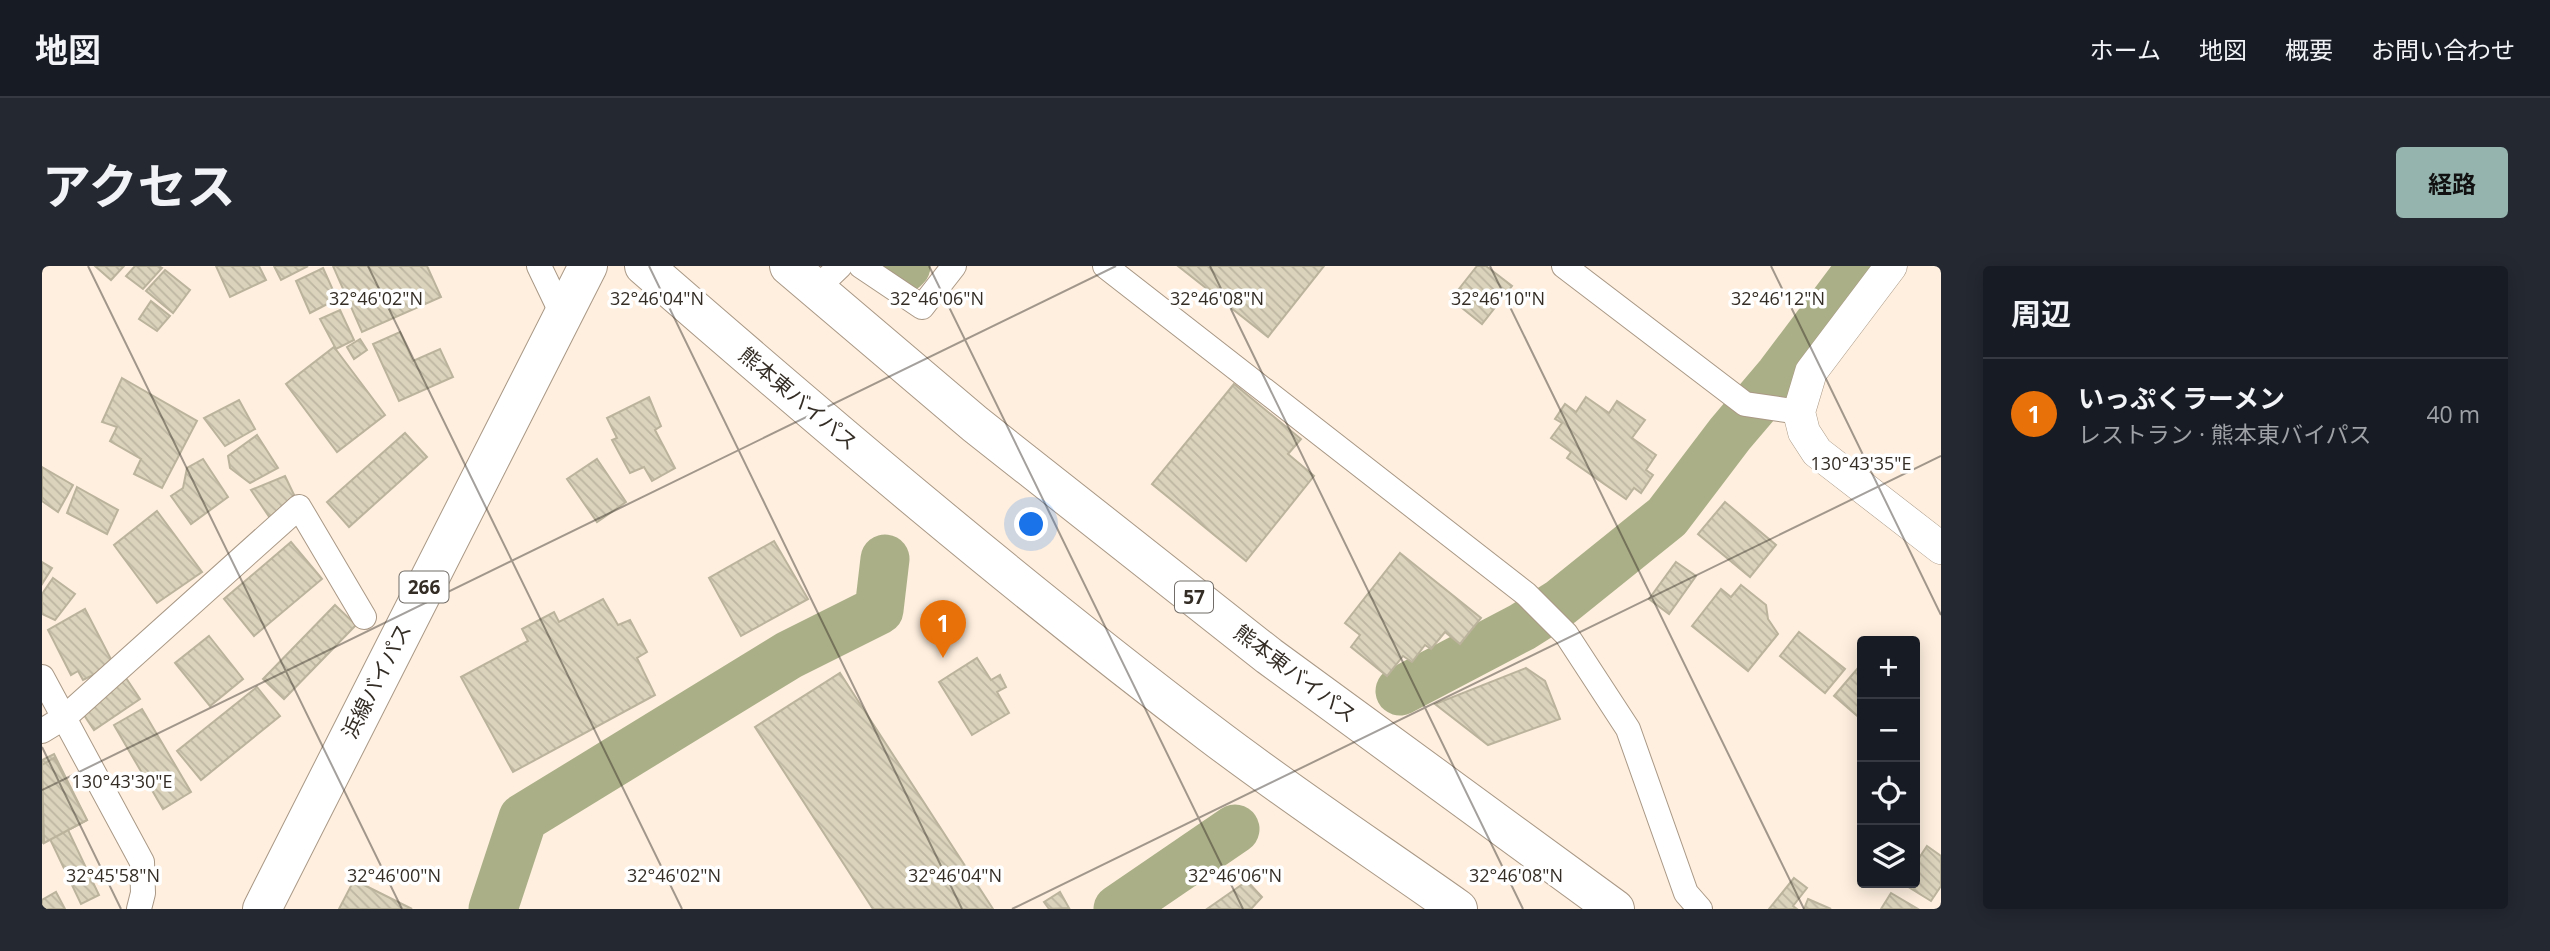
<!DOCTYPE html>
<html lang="ja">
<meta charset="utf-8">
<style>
:root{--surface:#171b24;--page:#242831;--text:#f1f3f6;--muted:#9ea1a6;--line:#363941;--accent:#95b4ae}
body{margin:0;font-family:"Open Sans","Noto Sans JP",sans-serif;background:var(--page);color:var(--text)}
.controls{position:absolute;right:21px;bottom:21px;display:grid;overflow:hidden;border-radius:7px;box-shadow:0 4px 18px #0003}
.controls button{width:63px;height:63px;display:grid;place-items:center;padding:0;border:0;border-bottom:2px solid var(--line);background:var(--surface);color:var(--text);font:35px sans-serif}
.you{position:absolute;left:990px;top:259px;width:24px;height:24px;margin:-18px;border:5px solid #fff;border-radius:50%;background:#1a73e8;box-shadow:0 0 0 10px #1a73e833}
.badge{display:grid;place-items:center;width:46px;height:46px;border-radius:50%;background:var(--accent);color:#fff;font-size:23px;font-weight:700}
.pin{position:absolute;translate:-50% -58px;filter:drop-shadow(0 2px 4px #0008)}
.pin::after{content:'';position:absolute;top:37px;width:24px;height:21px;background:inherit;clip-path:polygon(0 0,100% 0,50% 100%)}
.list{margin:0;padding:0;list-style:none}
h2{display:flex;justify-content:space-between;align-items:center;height:91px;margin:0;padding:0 28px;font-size:30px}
h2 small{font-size:23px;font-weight:400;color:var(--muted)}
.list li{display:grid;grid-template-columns:46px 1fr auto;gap:21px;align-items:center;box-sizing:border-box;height:112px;padding:0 28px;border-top:2px solid var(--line)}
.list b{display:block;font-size:26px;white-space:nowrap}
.list p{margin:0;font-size:23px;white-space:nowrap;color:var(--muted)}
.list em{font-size:23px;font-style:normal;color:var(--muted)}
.icon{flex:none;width:38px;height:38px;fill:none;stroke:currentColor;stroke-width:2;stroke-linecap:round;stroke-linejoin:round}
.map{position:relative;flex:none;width:1899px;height:643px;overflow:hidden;border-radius:7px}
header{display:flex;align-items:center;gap:42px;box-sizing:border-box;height:98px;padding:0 35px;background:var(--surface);border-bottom:2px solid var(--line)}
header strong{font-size:33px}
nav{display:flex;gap:38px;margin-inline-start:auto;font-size:24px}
.intro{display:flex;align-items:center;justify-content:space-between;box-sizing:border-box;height:168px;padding:0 42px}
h1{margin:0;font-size:49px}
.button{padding:18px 32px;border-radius:7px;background:var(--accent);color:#111;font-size:24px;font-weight:700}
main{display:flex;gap:42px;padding:0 42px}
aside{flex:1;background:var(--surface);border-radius:7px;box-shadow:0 4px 18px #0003}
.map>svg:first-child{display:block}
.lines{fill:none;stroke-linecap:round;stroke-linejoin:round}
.river{stroke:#abaf87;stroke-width:49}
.building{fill:url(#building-back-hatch);stroke:#bbb39c;stroke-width:2}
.minor-casing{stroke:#a99885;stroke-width:26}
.tertiary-casing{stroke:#a99885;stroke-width:33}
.trunk-casing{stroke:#a99885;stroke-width:40}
.minor{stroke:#fff;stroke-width:24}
.tertiary{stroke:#fff;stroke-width:32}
.trunk{stroke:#fff;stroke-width:38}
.ticks{fill:none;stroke:#342d26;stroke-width:2;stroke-opacity:0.45}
.labels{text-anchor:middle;stroke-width:7;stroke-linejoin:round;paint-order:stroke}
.shield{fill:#fff;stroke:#716c67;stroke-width:2}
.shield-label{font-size:19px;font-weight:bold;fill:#342d26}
.street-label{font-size:21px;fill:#342d26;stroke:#fff}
.ticks-label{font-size:18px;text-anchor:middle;fill:#342d26;stroke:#fff;stroke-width:7;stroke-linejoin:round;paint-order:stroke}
</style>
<header>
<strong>地図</strong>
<nav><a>ホーム</a><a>地図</a><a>概要</a><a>お問い合わせ</a></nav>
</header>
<div class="intro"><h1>アクセス</h1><a class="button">経路</a></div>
<main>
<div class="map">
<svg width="1899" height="643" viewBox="0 0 1899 643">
<defs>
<pattern id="building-back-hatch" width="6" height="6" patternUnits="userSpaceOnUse" patternTransform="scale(1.75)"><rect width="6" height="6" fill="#dbd3bb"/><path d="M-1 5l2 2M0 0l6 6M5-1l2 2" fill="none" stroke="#bdb5a1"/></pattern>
</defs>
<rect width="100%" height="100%" fill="#feefdf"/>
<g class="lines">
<!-- river -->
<g class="river">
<polyline points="861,3 864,0"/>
<polyline points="1358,425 1480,361 1518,337 1625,251 1688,168 1738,109 1820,0"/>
<polyline points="451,643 481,552 747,389 837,344 843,293"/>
<polyline points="1076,643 1193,563"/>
</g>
</g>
<!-- building -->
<g class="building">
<polygon points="53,0 82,0 69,14"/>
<polygon points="93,0 117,0 120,2 101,23 84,10"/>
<polygon points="174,0 217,0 224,14 188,31"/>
<polygon points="232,0 266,0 239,14"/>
<polygon points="291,0 385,0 399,31 320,66"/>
<polygon points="1136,0 1282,0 1226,71"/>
<polygon points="1435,0 1444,0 1470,20 1440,58 1409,33"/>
<polygon points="281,2 295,33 268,47 254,15"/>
<polygon points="123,4 148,24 131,47 104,25"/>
<polygon points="109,35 128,50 115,65 97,53"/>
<polygon points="298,44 312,74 294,83 278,53"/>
<polygon points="358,66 371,95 398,83 411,111 357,135 331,78"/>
<polygon points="318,73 325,84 312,93 305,81"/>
<polygon points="292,81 343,149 295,186 244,118"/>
<polygon points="80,112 155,155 120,222 92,208 99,193 68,175 75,161 60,156"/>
<polygon points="1192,118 1259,173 1246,188 1272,210 1204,295 1110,218"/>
<polygon points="607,131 619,160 613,164 633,202 610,215 602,201 588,207 570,174 575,172 565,152"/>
<polygon points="1544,131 1567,147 1575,135 1603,154 1590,172 1614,189 1604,204 1611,209 1599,227 1592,222 1584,233 1525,192 1529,186 1509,172 1520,157 1513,153 1523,138 1534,146"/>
<polygon points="197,134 213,163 183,180 162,152"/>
<polygon points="363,167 385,191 307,261 285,236"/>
<polygon points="215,169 236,202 208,217 188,202 186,190"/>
<polygon points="161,193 186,231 149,258 129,230 141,222 145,202"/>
<polygon points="555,193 584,236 555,256 525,213"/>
<polygon points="0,201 31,219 16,246 0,235"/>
<polygon points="243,210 254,233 228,252 209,224"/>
<polygon points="35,221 76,244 65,268 25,247"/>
<polygon points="1683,236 1734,279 1708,311 1656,268"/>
<polygon points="115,245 160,306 115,337 72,279"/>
<polygon points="732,275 766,333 699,370 667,312"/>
<polygon points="249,276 280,313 212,370 182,333"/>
<polygon points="1358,287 1439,352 1418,378 1403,366 1389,383 1383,379 1370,396 1361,390 1345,410 1309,381 1318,369 1303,357"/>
<polygon points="0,296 10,302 0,318"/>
<polygon points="1634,296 1654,310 1627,348 1607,333"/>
<polygon points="11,312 33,328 13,354 0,348 0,328"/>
<polygon points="1699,319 1724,339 1726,353 1736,368 1706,405 1650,360 1679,323 1689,331"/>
<polygon points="561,333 576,359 588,354 605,386 595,392 613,429 471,506 419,411 486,375 480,363 512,346 517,356"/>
<polygon points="293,339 314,359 242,433 221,413"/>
<polygon points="43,343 72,399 41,414 36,405 29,409 6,364"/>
<polygon points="1757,366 1803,403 1783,427 1738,390"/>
<polygon points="167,370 201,413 168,440 133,397"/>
<polygon points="935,392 949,414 958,409 964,421 955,426 967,447 930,469 897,416"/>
<polygon points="1484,402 1503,415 1518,453 1446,479 1393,438"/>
<polygon points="1816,402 1820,406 1820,454 1792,430"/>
<polygon points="798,407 951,643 831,643 713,461"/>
<polygon points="82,409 98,433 52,464 36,440"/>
<polygon points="215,421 238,450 159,514 135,485"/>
<polygon points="100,443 149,526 121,543 72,459"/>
<polygon points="12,488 45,554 26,564 57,629 39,638 8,573 0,577 0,494"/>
<polygon points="12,492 45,554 2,577 0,499"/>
<polygon points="1885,580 1899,590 1899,620 1889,635 1860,617 1873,617 1873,598"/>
<polygon points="1752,612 1765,622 1751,640 1755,643 1727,643"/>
<polygon points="312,614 370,643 297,643"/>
<polygon points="1205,615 1220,631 1209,643 1165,643"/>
<polygon points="14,626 23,643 0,643 0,634"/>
<polygon points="1018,626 1027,642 1007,643 1002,636"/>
<polygon points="1849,627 1876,643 1839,643"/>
<polygon points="1766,633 1789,643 1762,643"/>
</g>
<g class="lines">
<defs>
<g id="minor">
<polyline points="497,0 521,50"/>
<polyline points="819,0 880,41 912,0"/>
<polyline points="1063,0 1484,328 1524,368 1586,463 1644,627 1658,643"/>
<polyline points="1522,0 1703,138 1757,146"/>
<polyline points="774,23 798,0"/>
<polyline points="0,411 100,596 101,627 97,643"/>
<polyline points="0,465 23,451 257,241 322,351"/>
</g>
<polyline id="tertiary" points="1849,0 1769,106 1757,146 1762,166 1775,186 1899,282"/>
<g id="trunk">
<path d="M602,0C787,161 974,320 1169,468C1249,529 1334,585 1416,643"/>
<polyline points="747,0 933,158 1227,390 1573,643"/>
<polyline points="220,643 546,0"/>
</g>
</defs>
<!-- minor casing -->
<use href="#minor" class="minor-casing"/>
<!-- tertiary casing -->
<use href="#tertiary" class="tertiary-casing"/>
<!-- trunk casing -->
<use href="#trunk" class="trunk-casing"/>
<!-- minor -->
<use href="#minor" class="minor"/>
<!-- tertiary -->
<use href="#tertiary" class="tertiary"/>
<!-- trunk -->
<use href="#trunk" class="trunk"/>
</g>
<!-- ticks -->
<path class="ticks" d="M46,0L360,643M326,0L640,643M607,0L920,643M887,0L1201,643M1168,0L1481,643M1448,0L1762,643M1729,0L1899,349M0,481L79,643M0,524L1074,0M970,643L1899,190"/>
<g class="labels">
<!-- shield labels -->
<g class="shield">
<rect x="357.5" y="305.5" width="49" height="31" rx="5"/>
<rect x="1133" y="315.5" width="38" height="31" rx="5"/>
</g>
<g class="shield-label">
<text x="382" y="328">266</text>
<text x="1152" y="338">57</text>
</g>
<!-- street labels -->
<g class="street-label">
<text transform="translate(756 133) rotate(40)" y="7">熊本東バイパス</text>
<text transform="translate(1253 408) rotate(37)" y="7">熊本東バイパス</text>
<text transform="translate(335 415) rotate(-63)" y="7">浜線バイパス</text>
</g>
</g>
<g class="ticks-label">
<text x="334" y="39">32°46'02"N</text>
<text x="615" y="39">32°46'04"N</text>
<text x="895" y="39">32°46'06"N</text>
<text x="1736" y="39">32°46'12"N</text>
<text x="1175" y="39">32°46'08"N</text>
<text x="1456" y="39">32°46'10"N</text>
<text x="1819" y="204">130°43'35"E</text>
<text x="80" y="522">130°43'30"E</text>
<text x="71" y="616">32°45'58"N</text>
<text x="352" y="616">32°46'00"N</text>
<text x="632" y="616">32°46'02"N</text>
<text x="913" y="616">32°46'04"N</text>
<text x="1193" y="616">32°46'06"N</text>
<text x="1474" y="616">32°46'08"N</text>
</g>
</svg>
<div class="controls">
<button>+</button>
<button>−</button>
<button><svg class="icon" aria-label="locate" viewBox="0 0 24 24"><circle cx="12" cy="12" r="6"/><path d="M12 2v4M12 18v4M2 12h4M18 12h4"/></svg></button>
<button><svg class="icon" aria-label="layers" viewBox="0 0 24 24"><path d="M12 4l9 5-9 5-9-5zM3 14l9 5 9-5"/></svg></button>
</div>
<div class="you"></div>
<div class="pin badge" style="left:901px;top:392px;background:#e8710a">1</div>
</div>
<aside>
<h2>周辺<small></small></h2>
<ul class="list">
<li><span class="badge" style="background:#e8710a">1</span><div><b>いっぷくラーメン</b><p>レストラン · 熊本東バイパス</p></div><em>40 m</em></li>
</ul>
</aside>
</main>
